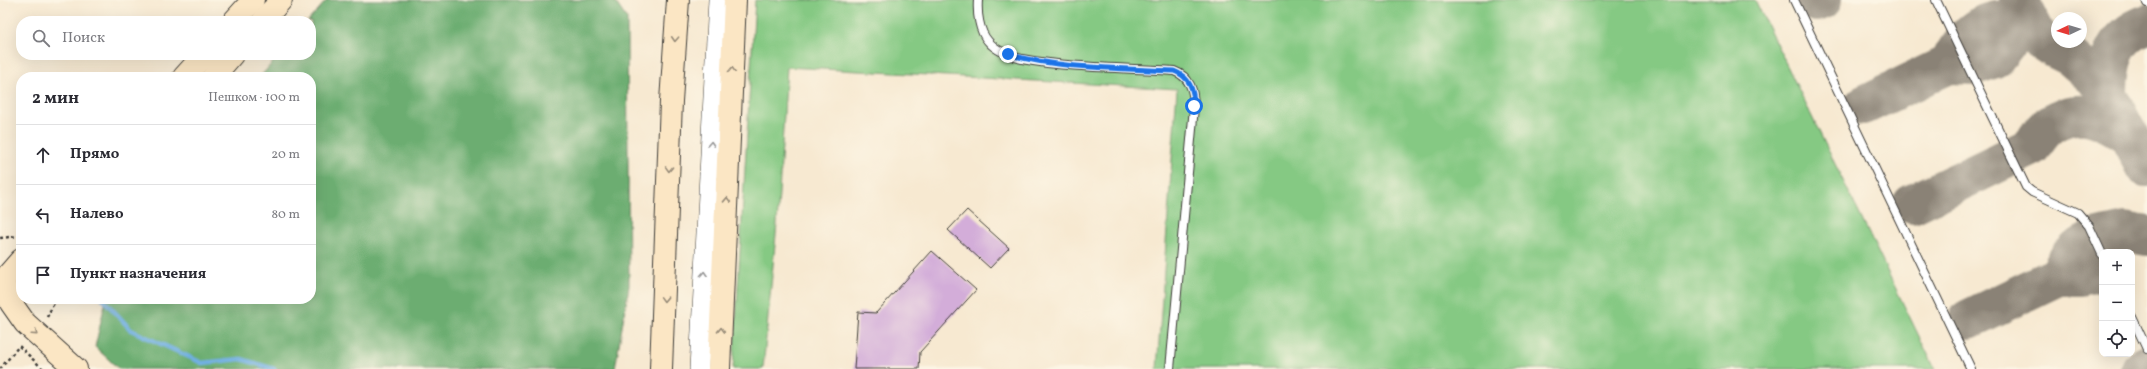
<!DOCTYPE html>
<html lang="ru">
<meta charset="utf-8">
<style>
:root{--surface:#fff;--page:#f7f7f7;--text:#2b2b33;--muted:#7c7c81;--line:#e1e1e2}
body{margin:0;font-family:Vollkorn,serif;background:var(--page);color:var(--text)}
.controls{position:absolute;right:12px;bottom:12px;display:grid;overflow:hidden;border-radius:8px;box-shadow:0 4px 16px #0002}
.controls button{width:36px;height:36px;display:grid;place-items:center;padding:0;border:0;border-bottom:1px solid var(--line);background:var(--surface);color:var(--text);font:20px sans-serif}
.compass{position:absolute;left:2051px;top:12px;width:36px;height:36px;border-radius:50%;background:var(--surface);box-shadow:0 4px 16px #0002;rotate:266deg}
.stop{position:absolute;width:12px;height:12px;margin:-9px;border:3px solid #1a73e8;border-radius:50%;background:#fff}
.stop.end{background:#1a73e8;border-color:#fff;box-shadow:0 1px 4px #0008}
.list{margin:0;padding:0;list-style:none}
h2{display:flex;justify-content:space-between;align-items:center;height:52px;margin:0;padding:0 16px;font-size:17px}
h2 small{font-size:13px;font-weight:400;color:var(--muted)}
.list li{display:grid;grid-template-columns:26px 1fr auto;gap:12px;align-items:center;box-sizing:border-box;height:60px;padding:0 16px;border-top:1px solid var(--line)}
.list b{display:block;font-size:15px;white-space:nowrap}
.list em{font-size:13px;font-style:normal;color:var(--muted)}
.icon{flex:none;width:22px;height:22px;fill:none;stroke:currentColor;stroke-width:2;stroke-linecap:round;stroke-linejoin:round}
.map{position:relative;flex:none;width:2147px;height:369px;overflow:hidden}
.search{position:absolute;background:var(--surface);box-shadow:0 4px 16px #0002;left:16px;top:16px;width:300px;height:44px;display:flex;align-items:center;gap:10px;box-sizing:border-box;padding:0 14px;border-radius:16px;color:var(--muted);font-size:15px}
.panel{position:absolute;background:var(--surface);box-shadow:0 4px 16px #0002;left:16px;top:72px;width:300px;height:232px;border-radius:16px}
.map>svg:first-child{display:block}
.green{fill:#85c983;stroke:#507250}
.forest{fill:#6cad71;stroke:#446446}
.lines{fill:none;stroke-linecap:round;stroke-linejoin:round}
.stream{stroke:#70afe3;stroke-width:4.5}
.taxiway{stroke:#8a8276;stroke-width:40}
.building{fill:#d3add9}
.service-casing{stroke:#3d3b37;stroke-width:10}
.tertiary-casing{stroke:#3d3b37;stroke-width:20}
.secondary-casing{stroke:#3d3b37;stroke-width:24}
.path{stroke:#3d3b37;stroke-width:2.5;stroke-dasharray:3 3;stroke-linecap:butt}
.service{stroke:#fff;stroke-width:8}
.tertiary{stroke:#fff;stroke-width:19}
.secondary{stroke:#fbe6c4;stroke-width:22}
.oneway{stroke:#978b78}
.oneway2{stroke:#999}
.route{stroke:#1a73e8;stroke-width:5}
</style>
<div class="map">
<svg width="2147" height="369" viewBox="0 0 2147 369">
<rect width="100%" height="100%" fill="#fcf5e5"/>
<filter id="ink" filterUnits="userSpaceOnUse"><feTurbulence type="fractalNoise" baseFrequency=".025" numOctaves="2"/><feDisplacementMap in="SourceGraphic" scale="8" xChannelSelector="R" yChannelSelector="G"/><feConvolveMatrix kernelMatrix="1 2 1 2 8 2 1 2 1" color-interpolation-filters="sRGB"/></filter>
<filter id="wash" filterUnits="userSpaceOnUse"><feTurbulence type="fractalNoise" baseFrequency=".012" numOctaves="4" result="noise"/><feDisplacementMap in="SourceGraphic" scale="16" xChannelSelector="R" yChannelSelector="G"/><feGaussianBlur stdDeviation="0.9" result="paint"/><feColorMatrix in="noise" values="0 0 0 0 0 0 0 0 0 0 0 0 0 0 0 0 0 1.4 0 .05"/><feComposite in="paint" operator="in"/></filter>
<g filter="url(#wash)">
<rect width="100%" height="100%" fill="#f7e9d1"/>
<!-- green -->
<polygon class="green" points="755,0 1755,0 1935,369 1157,369 1177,89 787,67 777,224 763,369 733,369"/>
<!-- forest -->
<polygon class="forest" points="327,0 614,0 627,19 629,286 615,369 119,369 95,347 106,299 311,299 311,77 260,77 279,55 311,55 311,21 308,21"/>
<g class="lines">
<!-- stream -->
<polyline class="stream" points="103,299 131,330 202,363 241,359 274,369"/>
<!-- taxiway -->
<g class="taxiway">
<polyline points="2019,0 2038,38 2050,46 2070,56 2101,83 2145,167"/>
<polyline points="1817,2 1822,0"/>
<path d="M1949,64C1967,28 1990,11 2030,25"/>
<path d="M2108,95C2108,63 2113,36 2147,24"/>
<polyline points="1864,105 1949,64 1975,65 1995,58 2013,35 2022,6"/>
<path d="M1912,204L2033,146C2038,135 2046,125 2058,120C2085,107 2106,120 2129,135"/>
<polyline points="2058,276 2080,276 2102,271"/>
<polyline points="1969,319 2058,276 2068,259 2078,249 2095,239 2125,232 2147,236"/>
<polyline points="2140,369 2147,365"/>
</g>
</g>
<g id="blocks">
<!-- building -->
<g class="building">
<polygon points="967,210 1009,248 990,268 948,230"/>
<polygon points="932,251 976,290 920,352 919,369 854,369 858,312 876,313"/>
</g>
</g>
</g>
<g filter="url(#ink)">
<use href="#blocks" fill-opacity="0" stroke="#3d3b37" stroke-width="1"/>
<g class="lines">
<defs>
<g id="service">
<path d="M978,0C977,13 979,31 988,41C995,50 1011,57 1022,59C1069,68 1127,68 1174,71C1190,77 1194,90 1194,107L1170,369"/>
<polyline points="1794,0 1971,369"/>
<polyline points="1936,0 2026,187 2032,192 2078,213 2089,226 2102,254"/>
<polyline points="2146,0 2147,3"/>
<polyline points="2132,317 2147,349"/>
</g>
<polyline id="tertiary" points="699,369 718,0"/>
<g id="secondary">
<polyline points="234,21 253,0"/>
<polyline points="263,21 281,0"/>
<polyline points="184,77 204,55"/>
<polyline points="213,77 232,55"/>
<polyline points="3,280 11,303 25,323 76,369"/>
<polyline points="0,284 21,260"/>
<polyline points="661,369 671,101 678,0"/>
<polyline points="719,369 735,0"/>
</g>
</defs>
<!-- service casing -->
<use href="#service" class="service-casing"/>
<!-- tertiary casing -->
<use href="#tertiary" class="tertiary-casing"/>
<!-- secondary casing -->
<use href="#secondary" class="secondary-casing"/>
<!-- path -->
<g class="path">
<polyline points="0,238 20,236"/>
<polyline points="47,317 56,299"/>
<polyline points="0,369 19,346 43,369"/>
</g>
<!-- service -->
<use href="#service" class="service"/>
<!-- tertiary -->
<use href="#tertiary" class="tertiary"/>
<!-- secondary -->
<use href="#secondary" class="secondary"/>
</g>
<!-- one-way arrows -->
<defs><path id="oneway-chevron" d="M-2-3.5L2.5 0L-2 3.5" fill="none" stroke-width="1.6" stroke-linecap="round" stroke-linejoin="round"/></defs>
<g class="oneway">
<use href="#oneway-chevron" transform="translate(675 39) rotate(93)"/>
<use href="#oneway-chevron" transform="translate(732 70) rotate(-88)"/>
<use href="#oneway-chevron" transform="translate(669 169) rotate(92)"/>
<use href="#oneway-chevron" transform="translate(727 200) rotate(-88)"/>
<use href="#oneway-chevron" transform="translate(664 299) rotate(92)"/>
<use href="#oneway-chevron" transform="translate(721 330) rotate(-88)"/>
<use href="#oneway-chevron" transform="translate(35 333) rotate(42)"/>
</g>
<g class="oneway2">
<use href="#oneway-chevron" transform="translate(711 144) rotate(-87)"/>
<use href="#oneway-chevron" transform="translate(704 274) rotate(-87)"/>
</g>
</g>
<g class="lines" filter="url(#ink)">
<!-- route -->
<path class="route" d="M1008,54C1055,69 1124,68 1174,71C1190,77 1194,90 1194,106"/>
</g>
</svg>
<div class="controls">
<button>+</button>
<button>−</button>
<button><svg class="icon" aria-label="locate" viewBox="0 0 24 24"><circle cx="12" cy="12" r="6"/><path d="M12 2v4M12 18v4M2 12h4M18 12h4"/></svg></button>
</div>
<svg class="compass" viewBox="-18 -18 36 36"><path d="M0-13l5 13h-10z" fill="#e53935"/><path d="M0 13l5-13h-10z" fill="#7c7c81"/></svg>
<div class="stop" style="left:1194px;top:106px"></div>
<div class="stop end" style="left:1008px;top:54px"></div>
<div class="search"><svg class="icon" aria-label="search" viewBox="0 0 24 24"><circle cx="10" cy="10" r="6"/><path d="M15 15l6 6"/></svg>Поиск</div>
<section class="panel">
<h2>2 мин<small>Пешком · 100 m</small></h2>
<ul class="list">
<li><svg class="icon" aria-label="ahead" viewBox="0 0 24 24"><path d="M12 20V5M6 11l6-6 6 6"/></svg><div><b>Прямо</b></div><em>20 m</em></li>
<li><svg class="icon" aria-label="left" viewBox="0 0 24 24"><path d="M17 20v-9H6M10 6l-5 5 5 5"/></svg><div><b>Налево</b></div><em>80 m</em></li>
<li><svg class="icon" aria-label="arrive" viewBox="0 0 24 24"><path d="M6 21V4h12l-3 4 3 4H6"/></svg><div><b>Пункт назначения</b></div></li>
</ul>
</section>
</div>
